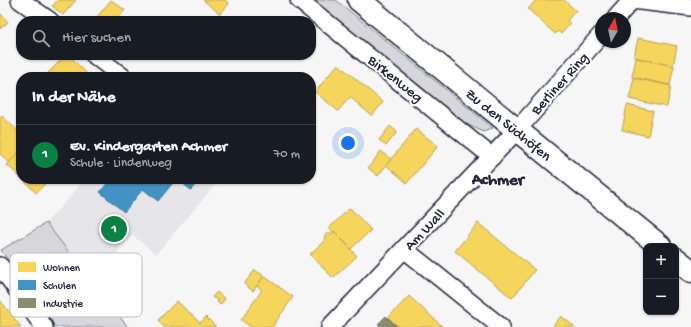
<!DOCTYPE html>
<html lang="de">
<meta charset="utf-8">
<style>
:root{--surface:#171b24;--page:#20242c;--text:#f1f3f6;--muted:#9ea1a6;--line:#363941;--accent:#0b8043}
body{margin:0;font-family:"Gochi Hand",sans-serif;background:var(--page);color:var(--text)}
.controls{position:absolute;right:12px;bottom:12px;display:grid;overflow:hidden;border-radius:8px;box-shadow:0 1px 3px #0004}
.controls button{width:36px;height:36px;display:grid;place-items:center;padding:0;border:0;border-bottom:1px solid var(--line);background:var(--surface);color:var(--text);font:20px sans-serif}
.compass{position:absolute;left:595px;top:12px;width:36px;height:36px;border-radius:50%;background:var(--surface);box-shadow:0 1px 3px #0004;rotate:9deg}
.you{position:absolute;left:348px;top:143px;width:14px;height:14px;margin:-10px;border:3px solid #fff;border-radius:50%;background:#1a73e8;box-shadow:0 0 0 6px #1a73e833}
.badge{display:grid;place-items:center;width:26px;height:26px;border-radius:50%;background:var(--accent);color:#fff;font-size:13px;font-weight:700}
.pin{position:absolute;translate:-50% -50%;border:2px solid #fff;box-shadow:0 1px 4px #0006}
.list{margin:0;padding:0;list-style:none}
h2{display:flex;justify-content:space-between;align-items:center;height:52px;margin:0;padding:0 16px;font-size:17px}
h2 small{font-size:13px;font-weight:400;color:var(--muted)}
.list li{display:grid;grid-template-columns:26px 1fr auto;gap:12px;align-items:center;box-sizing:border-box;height:60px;padding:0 16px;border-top:1px solid var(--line)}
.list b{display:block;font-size:15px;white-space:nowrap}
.list p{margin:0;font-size:13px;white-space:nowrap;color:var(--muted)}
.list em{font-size:13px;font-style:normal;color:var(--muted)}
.icon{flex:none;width:22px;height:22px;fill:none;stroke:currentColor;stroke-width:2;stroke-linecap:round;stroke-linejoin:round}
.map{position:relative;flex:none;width:691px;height:327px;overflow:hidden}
.search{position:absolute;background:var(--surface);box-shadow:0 1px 3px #0004;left:16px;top:16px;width:300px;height:44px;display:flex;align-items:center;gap:10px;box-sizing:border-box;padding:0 14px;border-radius:16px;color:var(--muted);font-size:15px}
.panel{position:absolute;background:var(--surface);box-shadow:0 1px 3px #0004;left:16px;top:72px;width:300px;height:112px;border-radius:16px}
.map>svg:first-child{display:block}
.built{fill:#e6e6e9}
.green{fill:#d7d7db;stroke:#7c7c8b}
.homes{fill:#f6d55c;stroke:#b69f52}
.schools{fill:#4393c3;stroke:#39719a}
.industry{fill:#8c8c6e;stroke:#6c6c5f}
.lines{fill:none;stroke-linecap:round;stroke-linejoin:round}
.street-casing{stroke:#22223b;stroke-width:20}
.secondary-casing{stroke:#22223b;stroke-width:25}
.street{stroke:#fff;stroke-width:17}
.secondary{stroke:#fff;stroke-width:22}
.labels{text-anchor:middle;stroke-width:4;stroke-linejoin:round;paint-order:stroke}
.street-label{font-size:15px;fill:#22223b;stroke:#fff}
.quarter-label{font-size:17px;font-weight:bold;fill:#22223b;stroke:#fff}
.key{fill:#fff;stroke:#bdbdc4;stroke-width:1}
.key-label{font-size:11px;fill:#22223b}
</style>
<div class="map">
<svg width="691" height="327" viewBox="0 0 691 327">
<rect width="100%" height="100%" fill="#f6f6f7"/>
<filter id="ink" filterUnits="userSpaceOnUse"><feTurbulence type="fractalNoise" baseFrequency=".025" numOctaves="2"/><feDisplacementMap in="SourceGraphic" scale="8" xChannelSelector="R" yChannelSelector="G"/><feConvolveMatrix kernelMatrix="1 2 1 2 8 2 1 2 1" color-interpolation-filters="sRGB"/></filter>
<g filter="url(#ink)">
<!-- built -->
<polygon class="built" points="84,179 220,179 156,254 132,235 92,282 46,223 70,197"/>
<!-- green -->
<g class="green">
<polygon points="313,0 336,0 493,128 484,132 466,124 447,112"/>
<polygon points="46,223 128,327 54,327 1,250"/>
</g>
<!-- homes -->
<g class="homes">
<polygon points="58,0 76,0 63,15 52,6"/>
<polygon points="111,0 125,10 116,21 99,21 96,18"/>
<polygon points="203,0 225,0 229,4 220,14"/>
<polygon points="536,0 564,0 576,11 567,20 570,24 561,34 558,31 555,34 528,9"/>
<polygon points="0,13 8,22 0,29"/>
<polygon points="638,38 677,46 673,66 634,57"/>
<polygon points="66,55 69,55 90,77 44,77"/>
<polygon points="636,58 674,66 670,85 632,77"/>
<polygon points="338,64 383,102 372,116 350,97 338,111 315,92"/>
<polygon points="634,78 671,86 667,107 629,99"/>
<polygon points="627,105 653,111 648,136 622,130"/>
<polygon points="2,116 21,134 21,150 10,163 0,154 0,118"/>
<polygon points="390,126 397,132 386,146 379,140"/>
<polygon points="416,129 438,146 407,183 386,165"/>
<polygon points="21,150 21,178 7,165"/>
<polygon points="381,151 391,159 378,176 368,168"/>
<polygon points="22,179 50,179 36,193"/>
<polygon points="350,208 371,230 351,249 334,231 333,233 329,228"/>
<polygon points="478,223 535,270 512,298 455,251"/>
<polygon points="334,231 357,256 333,278 310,254 324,241 325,235 328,233 332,234"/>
<polygon points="255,270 264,276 253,291 244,284"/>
<polygon points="264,276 293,297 272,327 251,327 241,320 262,290 257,286"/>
<polygon points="217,292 225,299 220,305 217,302 219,301 212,297"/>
<polygon points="409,296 443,327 398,327 388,318"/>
<polygon points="0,300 21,327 0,327"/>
<polygon points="177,301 200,323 206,317 216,327 164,327 158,320"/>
<polygon points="561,316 575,327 552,327"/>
</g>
<!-- schools -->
<g class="schools">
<polygon points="111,179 176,179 158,201 143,189 124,212 100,192"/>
<polygon points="177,179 200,179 191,190"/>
</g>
<!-- industry -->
<polygon class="industry" points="386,316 388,318 398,327 381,327 378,324"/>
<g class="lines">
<defs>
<g id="street">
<polyline points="20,0 50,21"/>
<polyline points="299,0 492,157"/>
<polyline points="632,0 691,7"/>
<polyline points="616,18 632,0"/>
<polyline points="94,55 123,77"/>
<polyline points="404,249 501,327"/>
<polyline points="0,266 44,327"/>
<polyline points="330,327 517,130 601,35"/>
</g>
<g id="secondary">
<polyline points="359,0 517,130 660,246"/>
<polyline points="676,259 691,271"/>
</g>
</defs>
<!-- street casing -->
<use href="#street" class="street-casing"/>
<!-- secondary casing -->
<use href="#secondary" class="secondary-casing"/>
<!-- street -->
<use href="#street" class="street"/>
<!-- secondary -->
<use href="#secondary" class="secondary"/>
</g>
</g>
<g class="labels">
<!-- street labels -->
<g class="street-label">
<text transform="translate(396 78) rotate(39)" y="5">Birkenweg</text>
<text transform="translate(559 83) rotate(-48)" y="5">Berliner Ring</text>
<text transform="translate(509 124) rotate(39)" y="5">Zu den Südhöfen</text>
<text transform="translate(424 229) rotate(-46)" y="5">Am Wall</text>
</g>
<!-- quarter labels -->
<g class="quarter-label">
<text x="498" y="184">Achmer</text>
</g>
</g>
<!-- legend -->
<rect x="10" y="253" width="132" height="64" rx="6" class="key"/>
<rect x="18" y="262" width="18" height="10" fill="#f6d55c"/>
<rect x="18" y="280" width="18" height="10" fill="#4393c3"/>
<rect x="18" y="298" width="18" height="10" fill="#8c8c6e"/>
<g class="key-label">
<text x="43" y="271">Wohnen</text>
<text x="43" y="289">Schulen</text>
<text x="43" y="307">Industrie</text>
</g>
</svg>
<div class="controls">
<button>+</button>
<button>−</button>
</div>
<svg class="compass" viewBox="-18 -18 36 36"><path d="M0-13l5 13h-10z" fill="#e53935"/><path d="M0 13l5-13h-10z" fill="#9ea1a6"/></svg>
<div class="you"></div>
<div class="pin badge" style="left:114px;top:229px">1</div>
<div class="search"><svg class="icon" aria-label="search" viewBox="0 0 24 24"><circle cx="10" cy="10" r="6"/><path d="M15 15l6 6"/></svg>Hier suchen</div>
<section class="panel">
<h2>In der Nähe<small></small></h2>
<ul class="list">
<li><span class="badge">1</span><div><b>Ev. Kindergarten Achmer</b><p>Schule · Lindenweg</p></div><em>70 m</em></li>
</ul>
</section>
</div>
